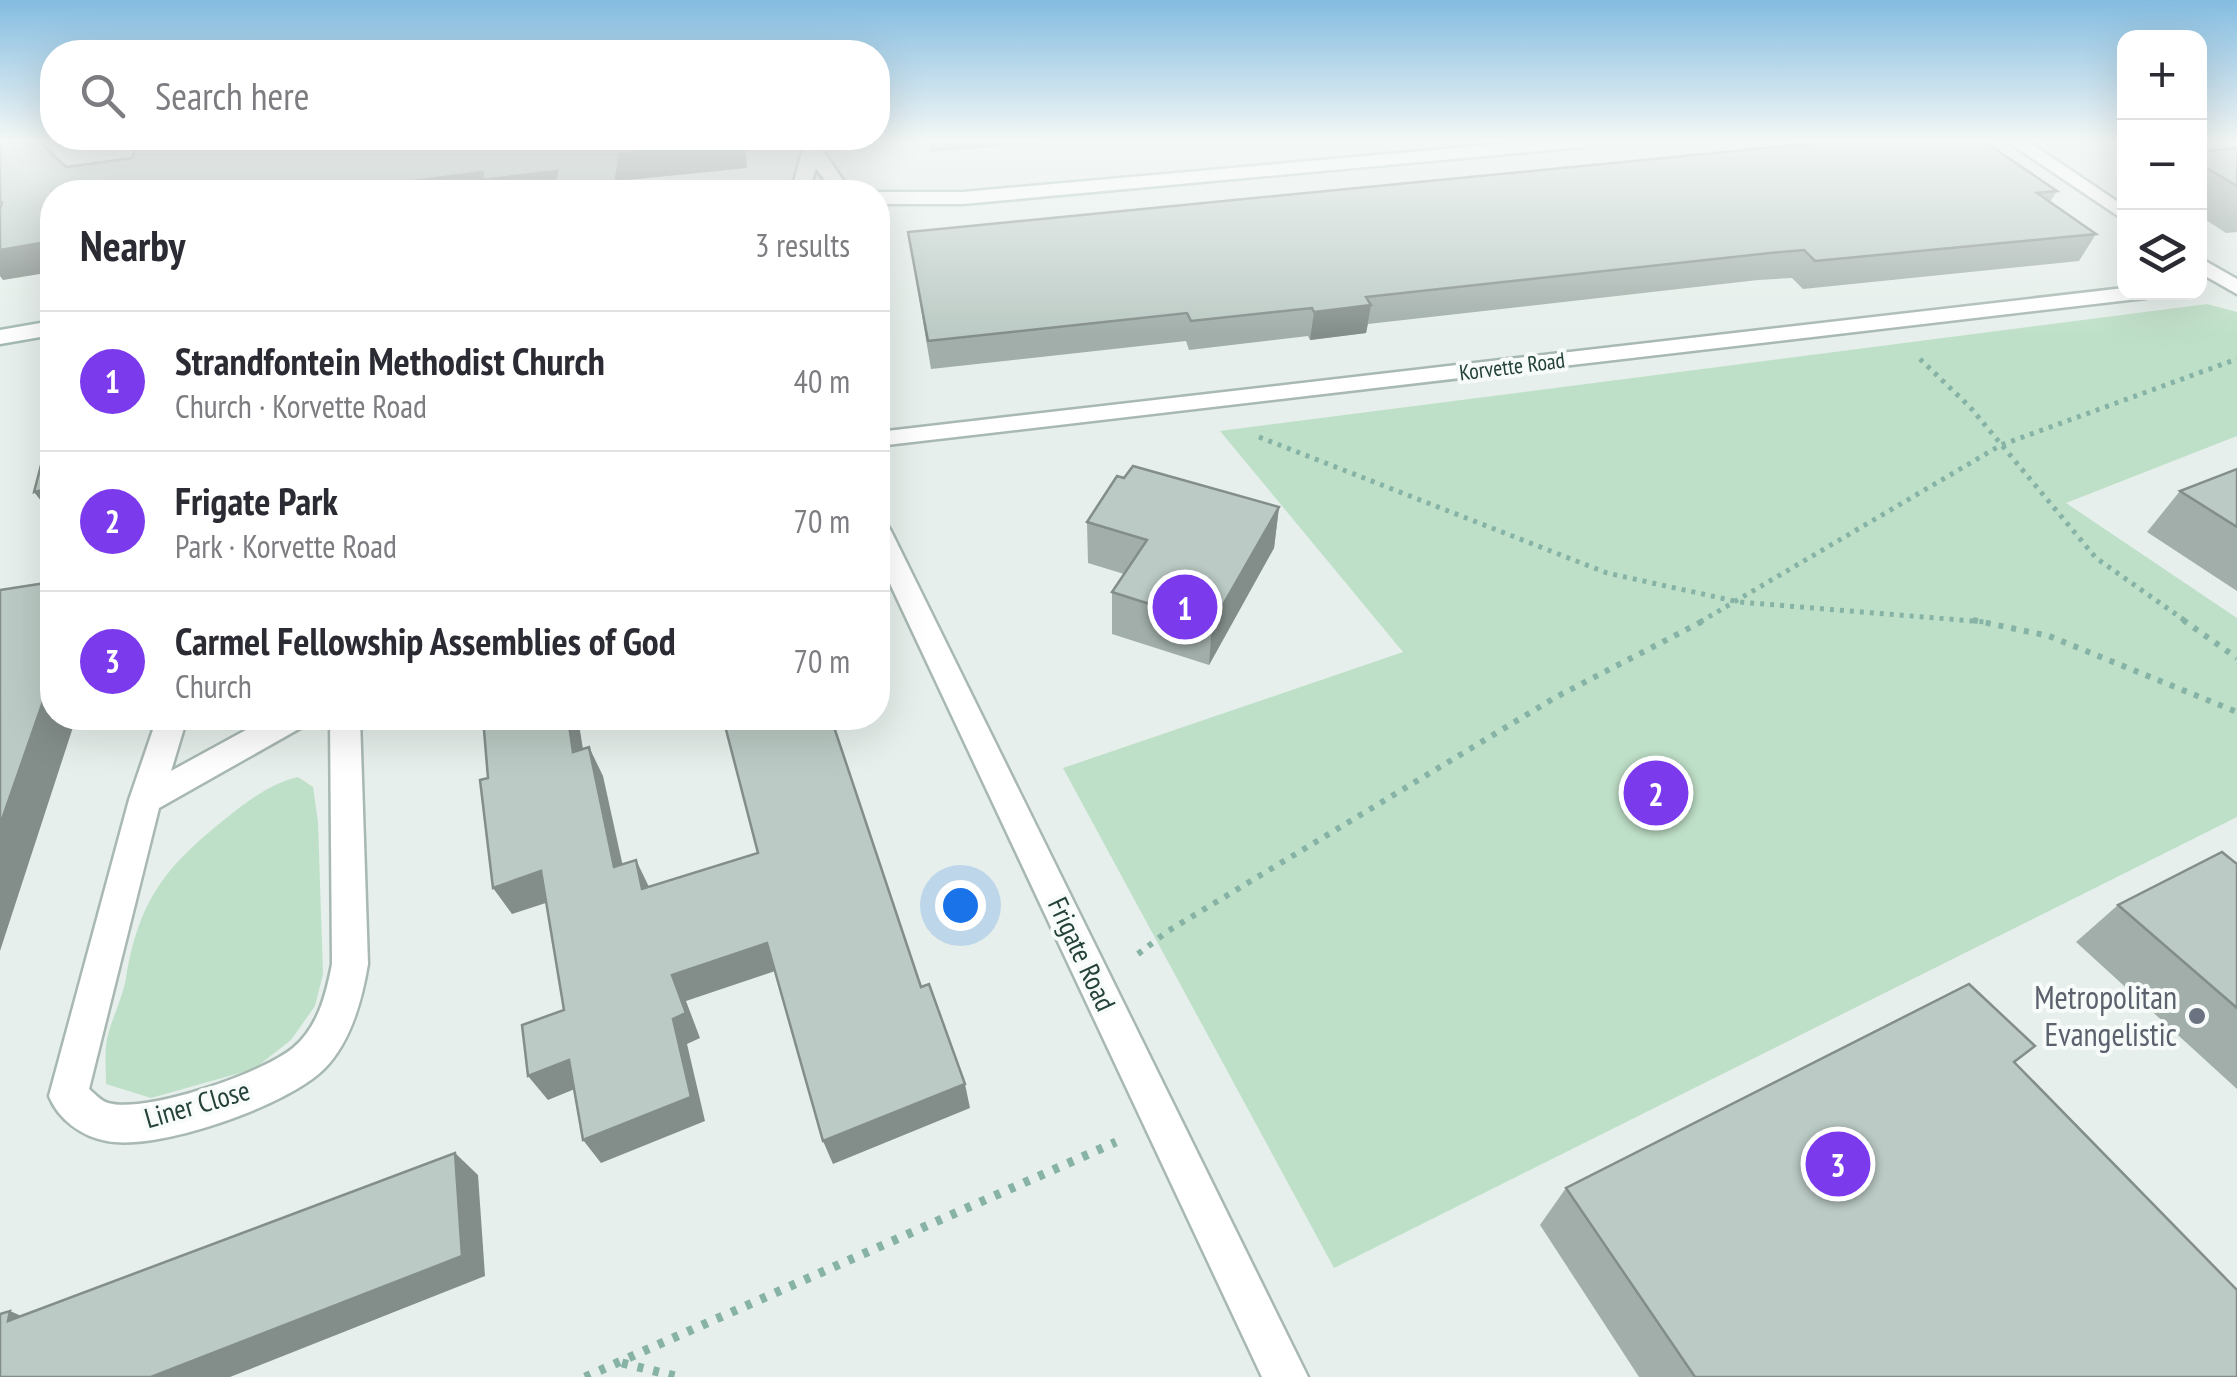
<!DOCTYPE html>
<meta charset="utf-8">
<style>
:root{--surface:#fff;--page:#f7f7f7;--text:#2b2b33;--muted:#7c7c81;--line:#e1e1e2;--accent:#7c3aed}
body{margin:0;font-family:"PT Sans Narrow",sans-serif;background:var(--page);color:var(--text)}
.controls{position:absolute;right:30px;top:30px;display:grid;overflow:hidden;border-radius:20px;box-shadow:0 10px 40px #0002}
.controls button{width:90px;height:90px;display:grid;place-items:center;padding:0;border:0;border-bottom:2px solid var(--line);background:var(--surface);color:var(--text);font:50px sans-serif}
.you{position:absolute;left:960px;top:905px;width:35px;height:35px;margin:-25px;border:8px solid #fff;border-radius:50%;background:#1a73e8;box-shadow:0 0 0 15px #1a73e833}
.badge{display:grid;place-items:center;width:65px;height:65px;border-radius:50%;background:var(--accent);color:#fff;font-size:32px;font-weight:700}
.pin{position:absolute;translate:-50% -50%;border:5px solid #fff;box-shadow:0 2px 10px #0006}
.list{margin:0;padding:0;list-style:none}
h2{display:flex;justify-content:space-between;align-items:center;height:130px;margin:0;padding:0 40px;font-size:42px}
h2 small{font-size:32px;font-weight:400;color:var(--muted)}
.list li{display:grid;grid-template-columns:65px 1fr auto;gap:30px;align-items:center;box-sizing:border-box;height:140px;padding:0 40px;border-top:2px solid var(--line)}
.list b{display:block;font-size:38px;white-space:nowrap}
.list p{margin:0;font-size:32px;white-space:nowrap;color:var(--muted)}
.list em{font-size:32px;font-style:normal;color:var(--muted)}
.icon{flex:none;width:55px;height:55px;fill:none;stroke:currentColor;stroke-width:2;stroke-linecap:round;stroke-linejoin:round}
.map{position:relative;flex:none;width:2237px;height:1377px;overflow:hidden}
.search{position:absolute;background:var(--surface);box-shadow:0 10px 40px #0002;left:40px;top:40px;width:850px;height:110px;display:flex;align-items:center;gap:25px;box-sizing:border-box;padding:0 35px;border-radius:40px;color:var(--muted);font-size:38px}
.panel{position:absolute;background:var(--surface);box-shadow:0 10px 40px #0002;left:40px;top:180px;width:850px;height:550px;border-radius:40px}
.map>svg:first-child{display:block}
.green{fill:#bfe0c8}
.lines{fill:none;stroke-linecap:round;stroke-linejoin:round}
.street-casing{stroke:#a8b8b2;stroke-width:5}
.secondary-casing{stroke:#a4bbb3;stroke-width:5}
.path-far2{stroke:#86b3a5;stroke-width:5;stroke-dasharray:4 6;stroke-linecap:butt}
.path-far1{stroke:#86b3a5;stroke-width:6;stroke-dasharray:5 8;stroke-linecap:butt}
.path{stroke:#86b3a5;stroke-width:9;stroke-dasharray:6 10;stroke-linecap:butt}
.street{fill:#fff;fill-rule:evenodd}
.secondary{fill:#fff;fill-rule:evenodd}
.wall{fill:#a1aea9}
.shaded-wall{fill:#838d89}
.building{fill:#bbcac4;stroke:#838d89;stroke-width:2.5}
.worship-dot{fill:#6b7280;stroke:#f7fbf9;stroke-width:4}
.labels{text-anchor:middle;stroke-width:8;stroke-linejoin:round;paint-order:stroke}
.far-street-label{font-size:22px;fill:#24423a;stroke:#f7fbf9}
.street-label{font-size:28px;fill:#24423a;stroke:#f7fbf9}
.near-worship-label{font-size:32px;fill:#5b616d;stroke:#f7fbf9;text-anchor:end}
</style>
<div class="map">
<svg width="2237" height="1377" viewBox="0 0 2237 1377">
<rect width="100%" height="100%" fill="#e6efeb"/>
<!-- green -->
<g class="green">
<polygon points="2207,304 2237,312 2237,436 2066,503 2237,618 2237,817 1334,1268 1063,768 1403,652 1220,431"/>
<path d="M298,777L313,787L318,822L323,974L315,1006L291,1040L254,1069L151,1098L106,1084C106,1072 105,1058 106,1045C109,1023 122,1001 126,978C139,901 164,868 225,819C246,802 271,783 298,777Z"/>
</g>
<g class="lines">
<defs>
<g id="street">
<polygon points="805,142 823,142 821,148 851,192 833,192 816,168 809,192 791,192"/>
<polygon points="2008,142 2029,142 2124,206 2124,220"/>
<polygon points="2200,258 2237,279 2237,294 2200,273"/>
<polygon points="2124,288 2124,292 2156,292 2146,298 878,446 878,432"/>
<polygon points="878,522 887,525 891,531 1308,1377 1262,1377 878,558"/>
<path d="M157,718H187L171,771L268,718H308L304,726L159,808L89,1089C95,1094 101,1101 108,1103C146,1114 263,1073 293,1048C318,1027 326,995 332,964L330,718H360L368,964C362,1000 351,1042 324,1069C287,1106 158,1151 107,1141C82,1137 58,1119 49,1096L129,800Z"/>
</g>
<g id="secondary">
<polygon points="1523,142 1591,142 1582,147 963,204 878,204 878,192 963,192"/>
<polygon points="52,321 52,335 0,344 0,330"/>
</g>
</defs>
<!-- street casing -->
<use href="#street" class="street-casing"/>
<!-- secondary casing -->
<use href="#secondary" class="secondary-casing"/>
<!-- path-far2 -->
<g class="path-far2">
<polyline points="1920,359 1970,407 2096,558 2187,622"/>
<polyline points="1259,437 1607,573 1739,602 1985,622"/>
<polyline points="1700,622 2001,445 2237,359"/>
</g>
<!-- path-far1 -->
<g class="path-far1">
<polyline points="1973,620 2049,636 2237,712"/>
<polyline points="2183,620 2237,658"/>
<polyline points="1138,954 1168,931 1556,697 1705,620"/>
</g>
<!-- path -->
<g class="path">
<polyline points="622,1363 679,1377"/>
<polyline points="585,1377 1116,1142"/>
</g>
<!-- street -->
<use href="#street" class="street"/>
<!-- secondary -->
<use href="#secondary" class="secondary"/>
</g>
<!-- wall -->
<g class="wall">
<polygon points="928,142 1055,142 930,152"/>
<polygon points="2237,148 2237,232 2226,233 2200,216 2200,152"/>
<polygon points="2057,191 2050,202 2096,234 2079,261 1803,289 1792,278 1758,280 1368,324 1366,333 1310,340 1308,336 1189,350 1186,341 931,369 908,232"/>
<polygon points="2237,469 2237,591 2147,532 2180,491"/>
<polygon points="1279,507 1274,548 1209,665 1112,634 1112,592 1124,574 1088,563 1087,522"/>
<polygon points="2237,864 2237,1089 2076,942 2118,905"/>
<polygon points="2014,1063 2237,1377 1639,1377 1540,1225 1566,1188"/>
</g>
<!-- shaded-wall -->
<g class="shaded-wall">
<polygon points="745,142 747,168 628,180 626,192 614,192 620,154"/>
<polygon points="557,171 565,192 328,192 483,172"/>
<polygon points="52,241 52,272 3,280 0,276 0,250"/>
<polygon points="1371,305 1366,333 1310,340 1314,312"/>
<polygon points="52,488 52,515 34,492"/>
<polygon points="1279,507 1274,548 1209,665 1212,624"/>
<polygon points="52,676 52,718 76,718 0,951 0,825"/>
<polygon points="568,718 578,718 588,781 573,752"/>
<polygon points="589,747 603,776 629,894 614,867"/>
<polygon points="636,860 649,887 642,889"/>
<polygon points="541,871 558,899 512,914 493,888"/>
<polygon points="767,943 778,970 686,1001 700,1038 687,1044 705,1121 601,1163 583,1140 672,975"/>
<polygon points="569,1060 587,1084 548,1100 528,1076"/>
<polygon points="965,1084 970,1108 833,1164 823,1141"/>
<polygon points="455,1153 478,1175 485,1276 230,1377 151,1377"/>
<polygon points="10,1311 51,1329 8,1321"/>
</g>
<!-- building -->
<g class="building">
<polygon points="0,142 40,142 66,167 132,158 137,142 741,142 620,154 614,192 553,192 557,171 482,180 483,172 328,192 52,192 52,241 0,250 0,208 2,203 0,201"/>
<polygon points="1827,142 1985,142 2057,191 2037,193 2096,234 1815,261 1804,250 1770,253 1366,297 1371,305 1314,312 1312,308 1191,321 1187,313 928,341 908,232"/>
<polygon points="2237,148 2237,186 2200,164 2200,152"/>
<polygon points="52,423 52,488 34,492"/>
<polygon points="1133,466 1279,507 1212,624 1112,592 1147,540 1087,522 1117,476 1124,478"/>
<polygon points="2237,469 2237,527 2180,491"/>
<polygon points="52,582 52,676 0,825 0,590"/>
<polygon points="483,718 568,718 573,752 589,747 614,867 636,860 642,889 758,853 723,718 831,718 921,987 929,984 965,1084 823,1141 767,943 672,975 686,1013 673,1019 691,1097 583,1140 569,1060 528,1076 522,1025 564,1010 541,871 493,888 480,780 488,778"/>
<polygon points="2222,852 2237,864 2237,1008 2118,905"/>
<polygon points="1969,984 2035,1046 2014,1062 2237,1290 2237,1377 1695,1377 1566,1188"/>
<polygon points="455,1153 462,1256 151,1377 0,1377 0,1314 10,1311 8,1321"/>
</g>
<!-- sky -->
<linearGradient id="sky" x2="0" y2="1"><stop stop-color="#84bce0"/><stop offset="0.42" stop-color="#f4f8f6"/><stop offset="1" stop-color="#f4f8f6" stop-opacity="0"/></linearGradient>
<rect width="2237" height="335" fill="url(#sky)"/>
<!-- markers -->
<circle class="worship-dot" cx="2197" cy="1016" r="10"/>
<g class="labels">
<!-- far-street labels -->
<g class="far-street-label">
<text transform="translate(1512 366) rotate(-7)" y="8">Korvette Road</text>
</g>
<!-- street labels -->
<g class="street-label">
<text transform="translate(1082 954) rotate(65)" y="10">Frigate Road</text>
<text transform="translate(197 1104) rotate(-16)" y="10">Liner Close</text>
</g>
<!-- near-worship labels -->
<g class="near-worship-label">
<text x="2177" y="1009">Metropolitan<tspan x="2177" dy="37">Evangelistic</tspan></text>
</g>
</g>
</svg>
<div class="controls">
<button>+</button>
<button>−</button>
<button><svg class="icon" aria-label="layers" viewBox="0 0 24 24"><path d="M12 4l9 5-9 5-9-5zM3 14l9 5 9-5"/></svg></button>
</div>
<div class="you"></div>
<div class="pin badge" style="left:1185px;top:607px">1</div>
<div class="pin badge" style="left:1656px;top:793px">2</div>
<div class="pin badge" style="left:1838px;top:1164px">3</div>
<div class="search"><svg class="icon" aria-label="search" viewBox="0 0 24 24"><circle cx="10" cy="10" r="6"/><path d="M15 15l6 6"/></svg>Search here</div>
<section class="panel">
<h2>Nearby<small>3 results</small></h2>
<ul class="list">
<li><span class="badge">1</span><div><b>Strandfontein Methodist Church</b><p>Church · Korvette Road</p></div><em>40 m</em></li>
<li><span class="badge">2</span><div><b>Frigate Park</b><p>Park · Korvette Road</p></div><em>70 m</em></li>
<li><span class="badge">3</span><div><b>Carmel Fellowship Assemblies of God</b><p>Church</p></div><em>70 m</em></li>
</ul>
</section>
</div>
